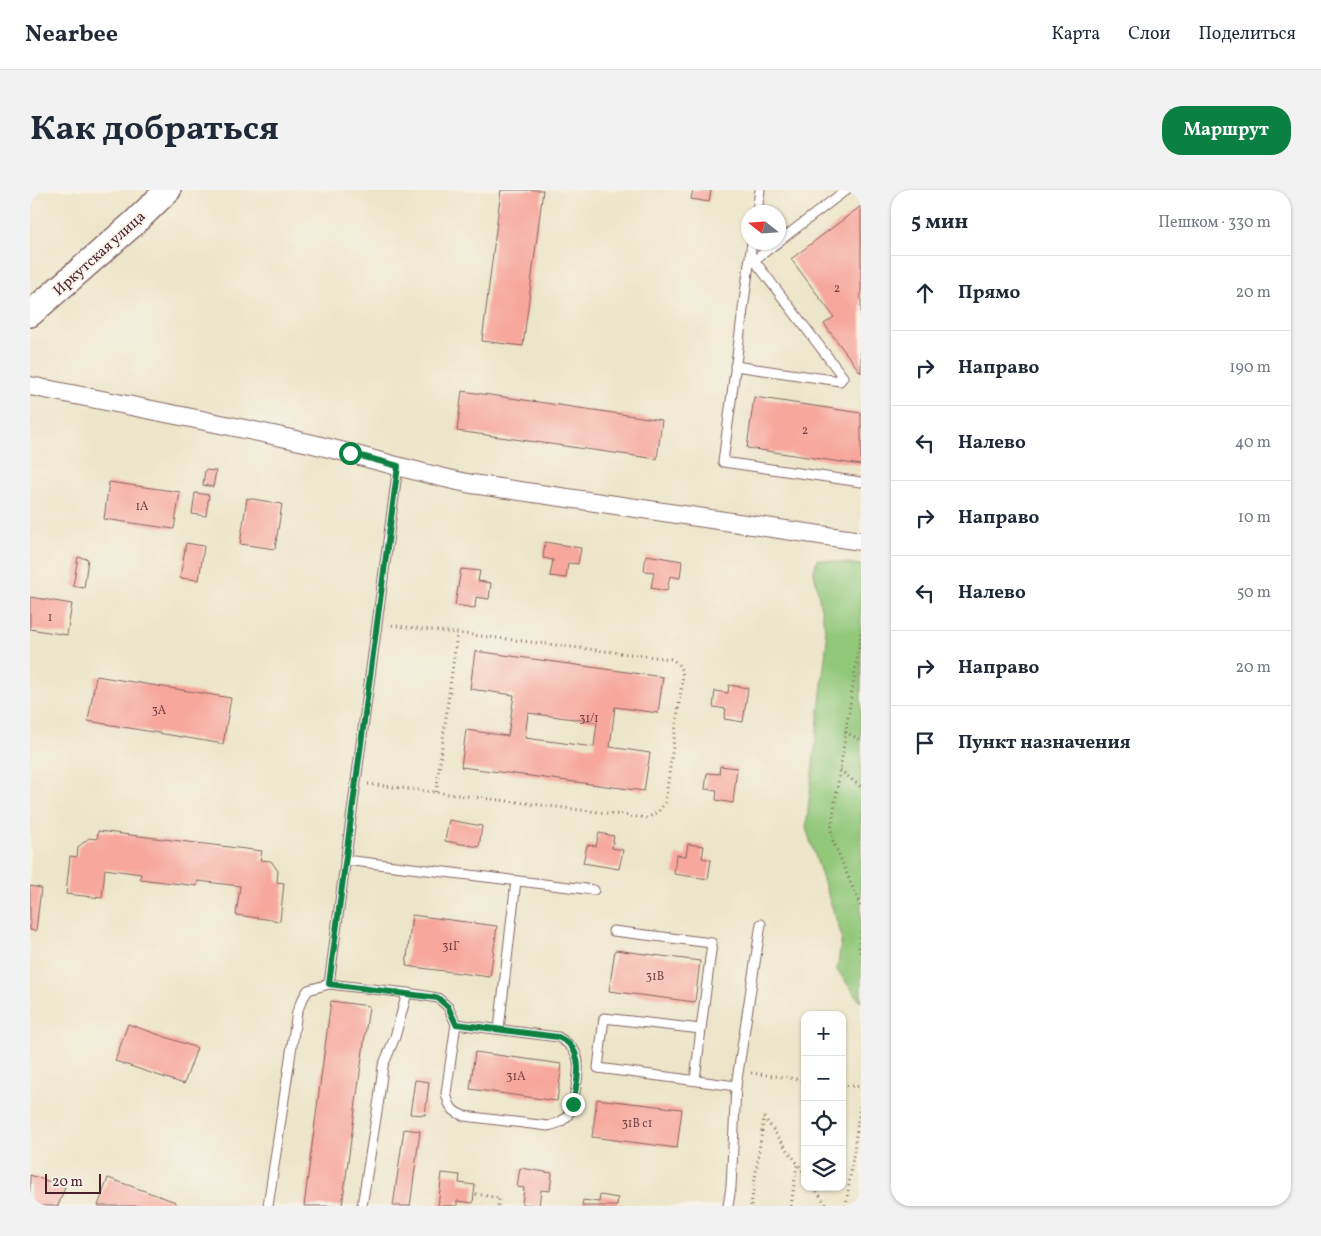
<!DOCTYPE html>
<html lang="ru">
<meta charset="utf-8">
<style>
:root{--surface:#fff;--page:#f2f2f3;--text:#1f2937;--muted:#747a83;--line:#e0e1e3;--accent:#0b8043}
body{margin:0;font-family:Vollkorn,serif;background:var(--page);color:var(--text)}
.controls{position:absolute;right:15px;bottom:15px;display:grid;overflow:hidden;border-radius:10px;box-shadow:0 1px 4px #0004}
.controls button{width:45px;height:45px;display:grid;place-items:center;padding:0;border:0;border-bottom:1px solid var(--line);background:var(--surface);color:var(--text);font:25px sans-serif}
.compass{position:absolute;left:711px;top:15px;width:45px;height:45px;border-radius:50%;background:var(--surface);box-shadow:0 1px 4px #0004;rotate:287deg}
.scale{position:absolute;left:15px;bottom:12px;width:56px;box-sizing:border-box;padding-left:5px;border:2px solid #4a1f2b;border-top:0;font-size:14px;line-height:18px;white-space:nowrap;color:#4a1f2b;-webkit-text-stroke:4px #f7f3e8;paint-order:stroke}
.stop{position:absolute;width:15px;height:15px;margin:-11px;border:4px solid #0b8043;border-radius:50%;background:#fff}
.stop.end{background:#0b8043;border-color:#fff;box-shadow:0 1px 5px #0008}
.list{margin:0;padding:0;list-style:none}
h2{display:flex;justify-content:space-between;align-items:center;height:65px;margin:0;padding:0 20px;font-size:21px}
h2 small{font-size:16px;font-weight:400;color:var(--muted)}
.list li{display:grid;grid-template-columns:32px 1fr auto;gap:15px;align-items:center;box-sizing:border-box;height:75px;padding:0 20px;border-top:1px solid var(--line)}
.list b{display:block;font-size:19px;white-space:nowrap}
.list em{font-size:16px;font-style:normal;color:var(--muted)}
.icon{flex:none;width:28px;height:28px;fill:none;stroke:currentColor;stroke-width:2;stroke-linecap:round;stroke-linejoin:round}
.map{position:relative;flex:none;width:831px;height:1016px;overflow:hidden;border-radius:20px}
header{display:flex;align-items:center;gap:30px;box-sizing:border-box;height:70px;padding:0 25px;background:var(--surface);border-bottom:1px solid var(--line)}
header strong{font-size:24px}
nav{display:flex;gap:28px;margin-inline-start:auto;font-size:18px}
.intro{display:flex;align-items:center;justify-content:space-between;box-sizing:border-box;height:120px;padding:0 30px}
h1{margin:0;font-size:35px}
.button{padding:12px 22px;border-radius:20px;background:var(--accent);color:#fff;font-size:18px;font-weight:700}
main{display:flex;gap:30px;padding:0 30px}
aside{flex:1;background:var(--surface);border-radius:20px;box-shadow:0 1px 4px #0004}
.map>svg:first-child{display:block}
.green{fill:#92c87a;stroke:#6e7452}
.building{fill:#f7a79c;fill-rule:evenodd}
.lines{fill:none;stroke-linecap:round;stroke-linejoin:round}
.lane-casing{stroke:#836462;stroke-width:11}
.street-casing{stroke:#836462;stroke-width:20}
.secondary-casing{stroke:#836462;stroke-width:28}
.path{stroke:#836462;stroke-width:3;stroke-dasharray:1 4;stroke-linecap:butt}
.lane{stroke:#fff;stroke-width:9}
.street{stroke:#fff;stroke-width:18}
.secondary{stroke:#fff;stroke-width:25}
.route{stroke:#0b8043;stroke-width:6}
.labels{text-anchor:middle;stroke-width:4;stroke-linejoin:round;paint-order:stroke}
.number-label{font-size:12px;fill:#754147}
.street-label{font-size:15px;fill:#4a1f2b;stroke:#f7f3e8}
</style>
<header>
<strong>Nearbee</strong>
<nav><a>Карта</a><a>Слои</a><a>Поделиться</a></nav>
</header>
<div class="intro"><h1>Как добраться</h1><a class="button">Маршрут</a></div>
<main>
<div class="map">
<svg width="831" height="1016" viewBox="0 0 831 1016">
<rect width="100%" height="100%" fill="#f7f3e8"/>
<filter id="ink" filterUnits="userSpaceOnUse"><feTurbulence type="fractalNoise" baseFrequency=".02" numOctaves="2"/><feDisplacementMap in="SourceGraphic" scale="10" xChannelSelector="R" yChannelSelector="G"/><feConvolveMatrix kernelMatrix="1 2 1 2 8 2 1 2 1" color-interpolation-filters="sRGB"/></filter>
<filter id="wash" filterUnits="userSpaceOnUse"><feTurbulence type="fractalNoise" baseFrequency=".0096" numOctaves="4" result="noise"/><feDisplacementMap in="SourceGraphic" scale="20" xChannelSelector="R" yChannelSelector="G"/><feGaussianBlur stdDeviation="1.12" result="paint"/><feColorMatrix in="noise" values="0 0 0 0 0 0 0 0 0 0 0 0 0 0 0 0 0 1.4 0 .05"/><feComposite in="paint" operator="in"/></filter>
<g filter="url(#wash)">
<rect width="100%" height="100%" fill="#ede5c9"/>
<!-- green -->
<polygon class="green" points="787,369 831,375 831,812 807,780 812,747 776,638 797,450 784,382"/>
<g id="blocks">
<!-- building -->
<g class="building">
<polygon points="471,0 513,0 493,156 452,151"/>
<polygon points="663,0 681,0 679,12 661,9"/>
<polygon points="831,16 831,183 794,134 804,127 761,69"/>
<polygon points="432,201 632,230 627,269 427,241"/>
<polygon points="724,207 831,223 831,275 717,258"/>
<polygon points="175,280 186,281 183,297 173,295"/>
<polygon points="79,292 150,302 144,339 74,329"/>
<polygon points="165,303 179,305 176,326 162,324"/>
<polygon points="217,308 252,314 245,359 210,354"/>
<polygon points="515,352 551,358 548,374 538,373 536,388 520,386 523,370 513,368"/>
<polygon points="156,353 174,356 169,390 150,388"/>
<polygon points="616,365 652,371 650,388 640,386 637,401 621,398 624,382 614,381"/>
<polygon points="48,367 58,369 54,398 43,396"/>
<polygon points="431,379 450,381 448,391 461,393 459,409 446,407 445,418 425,415"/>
<polygon points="0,407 42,414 37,445 0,439"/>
<path d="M445,461L633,487L628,523L585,517L580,557L620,563L614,601L431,577L436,540L478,546L484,505L440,499ZM498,523L567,532L564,557L495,548Z"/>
<polygon points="66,486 201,508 193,554 58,531"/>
<polygon points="699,495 718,498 713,532 694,529 696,519 683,517 685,501 698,503"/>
<polygon points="690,576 707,578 703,613 686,610 687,600 675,599 677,583 689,584"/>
<polygon points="419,630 452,636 449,657 415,651"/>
<polygon points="68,641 232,661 230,670 241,671 248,681 247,692 254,693 250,731 206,725 210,696 168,691 167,696 110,689 111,684 75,679 72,708 36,704 40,666 47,667 48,657 59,648 67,649"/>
<polygon points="569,643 584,646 582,658 593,660 589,679 553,673 557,655 566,656"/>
<polygon points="658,654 674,656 672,668 681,670 678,689 644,684 646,665 656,666"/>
<polygon points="0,696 11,698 6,741 0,740"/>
<polygon points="382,725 467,736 460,787 376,776"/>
<polygon points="585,760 670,771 665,812 579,801"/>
<polygon points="301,811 339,816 312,1016 274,1016"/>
<polygon points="98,834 167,858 154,894 85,871"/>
<polygon points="445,862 532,874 527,911 440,899"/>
<polygon points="385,890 399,892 395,925 380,924"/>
<polygon points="567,909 652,919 647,958 562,947"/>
<polygon points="374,939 390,941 380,1016 363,1016"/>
<polygon points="490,978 522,983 520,1001 511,1000 509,1016 492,1014 494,998 487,997"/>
<polygon points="412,983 430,985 429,993 445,995 443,1013 427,1011 427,1016 408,1016"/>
<polygon points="0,985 35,997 28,1016 0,1016"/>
<polygon points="78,988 146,1012 145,1016 68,1016"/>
<polygon points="570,1005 588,1008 587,1016 552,1016 553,1010 569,1012"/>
</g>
</g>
</g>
<g filter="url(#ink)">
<use href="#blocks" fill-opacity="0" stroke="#836462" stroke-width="1"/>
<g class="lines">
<defs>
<g id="lane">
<polyline points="727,22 730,0"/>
<polyline points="748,52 719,74 693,272 831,292"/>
<polyline points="748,52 816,0"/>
<polyline points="719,74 722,52"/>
<polyline points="705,176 810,191 813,187 724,70"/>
<polyline points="315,670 564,700"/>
<polyline points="583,741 682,753 671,839 574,828 568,878 706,896"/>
<polyline points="299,794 368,276"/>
<path d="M377,803L408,808L418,817L426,834L528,847C536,852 544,857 547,867C551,878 544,915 538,925C533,932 526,934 518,936L434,926C421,921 419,916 416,903L426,834"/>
<polyline points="469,839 486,691"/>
<polyline points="665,890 671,839"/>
<polyline points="238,1016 267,822 271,812 278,800 299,794 377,803 365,847 353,876 349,909 332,1016"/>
<polyline points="698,1016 701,997 706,896 731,734"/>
</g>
<path id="street" d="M0,196C87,213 175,230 261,249C322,262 381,282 442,294L831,351"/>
<polyline id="secondary" points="0,124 103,34 138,0"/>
</defs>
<!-- lane casing -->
<use href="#lane" class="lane-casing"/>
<!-- street casing -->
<use href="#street" class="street-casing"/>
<!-- secondary casing -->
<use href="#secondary" class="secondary-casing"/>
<!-- path -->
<g class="path">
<polyline points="831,443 801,639 803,651 831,717"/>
<polyline points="815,542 831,550"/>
<polyline points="810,580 831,597"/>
<path d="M338,594L617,628L628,622L635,613L653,486C651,477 648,473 641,469L360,435"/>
<polyline points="406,602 427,444"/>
<polyline points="831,742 829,758 831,766"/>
<polyline points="721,883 775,890"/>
<polyline points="812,895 831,897"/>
<polyline points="784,997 797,1016"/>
<polyline points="446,1004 469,1008 468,1016"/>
<polyline points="721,1016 734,927 775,984"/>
<polyline points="761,1016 767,974"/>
<polyline points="816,1016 831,909"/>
<polyline points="822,1016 831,1009"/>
</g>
<!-- lane -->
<use href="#lane" class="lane"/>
<!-- street -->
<use href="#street" class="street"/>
<!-- secondary -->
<use href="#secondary" class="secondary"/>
</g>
</g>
<g class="lines" filter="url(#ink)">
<!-- route -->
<path class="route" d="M320,263L368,276L299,794L377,804L408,808L418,817L426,834L528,847C532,849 536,851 538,853C555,868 546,895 543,914"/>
</g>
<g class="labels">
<!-- number labels -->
<g class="number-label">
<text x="807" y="102">2</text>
<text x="775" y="244">2</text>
<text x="112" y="320">1А</text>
<text x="20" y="431">1</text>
<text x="129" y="524">3А</text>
<text x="559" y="532">31/1</text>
<text x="421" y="760">31Г</text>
<text x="625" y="790">31В</text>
<text x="486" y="890">31А</text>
<text x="607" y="937">31В с1</text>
</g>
<!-- street labels -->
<g class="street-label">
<text transform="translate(69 63) rotate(-42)" y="5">Иркутская улица</text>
</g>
</g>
</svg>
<div class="controls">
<button>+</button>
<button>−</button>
<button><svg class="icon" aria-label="locate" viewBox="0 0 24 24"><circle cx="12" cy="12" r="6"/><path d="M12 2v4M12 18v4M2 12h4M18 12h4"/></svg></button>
<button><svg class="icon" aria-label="layers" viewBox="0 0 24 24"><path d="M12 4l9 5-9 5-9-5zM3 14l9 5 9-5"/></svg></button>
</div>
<svg class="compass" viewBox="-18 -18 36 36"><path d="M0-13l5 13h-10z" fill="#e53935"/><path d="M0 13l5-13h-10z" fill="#747a83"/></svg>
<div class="scale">20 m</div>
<div class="stop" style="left:320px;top:263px"></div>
<div class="stop end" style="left:543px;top:914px"></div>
</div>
<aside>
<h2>5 мин<small>Пешком · 330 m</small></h2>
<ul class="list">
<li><svg class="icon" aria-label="ahead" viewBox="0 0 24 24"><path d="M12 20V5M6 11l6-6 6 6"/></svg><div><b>Прямо</b></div><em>20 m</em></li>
<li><svg class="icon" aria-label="right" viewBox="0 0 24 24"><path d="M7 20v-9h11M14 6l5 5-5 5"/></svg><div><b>Направо</b></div><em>190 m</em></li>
<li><svg class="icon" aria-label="left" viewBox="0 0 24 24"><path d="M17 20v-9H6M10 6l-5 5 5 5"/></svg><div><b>Налево</b></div><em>40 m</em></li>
<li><svg class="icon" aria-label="right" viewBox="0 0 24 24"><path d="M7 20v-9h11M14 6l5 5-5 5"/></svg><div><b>Направо</b></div><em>10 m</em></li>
<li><svg class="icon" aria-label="left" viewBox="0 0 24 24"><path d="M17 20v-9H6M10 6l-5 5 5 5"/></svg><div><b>Налево</b></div><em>50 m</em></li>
<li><svg class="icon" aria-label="right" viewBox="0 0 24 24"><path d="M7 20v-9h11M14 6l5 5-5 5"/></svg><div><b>Направо</b></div><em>20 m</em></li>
<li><svg class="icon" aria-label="arrive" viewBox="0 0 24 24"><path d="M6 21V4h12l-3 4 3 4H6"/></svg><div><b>Пункт назначения</b></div></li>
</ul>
</aside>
</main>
